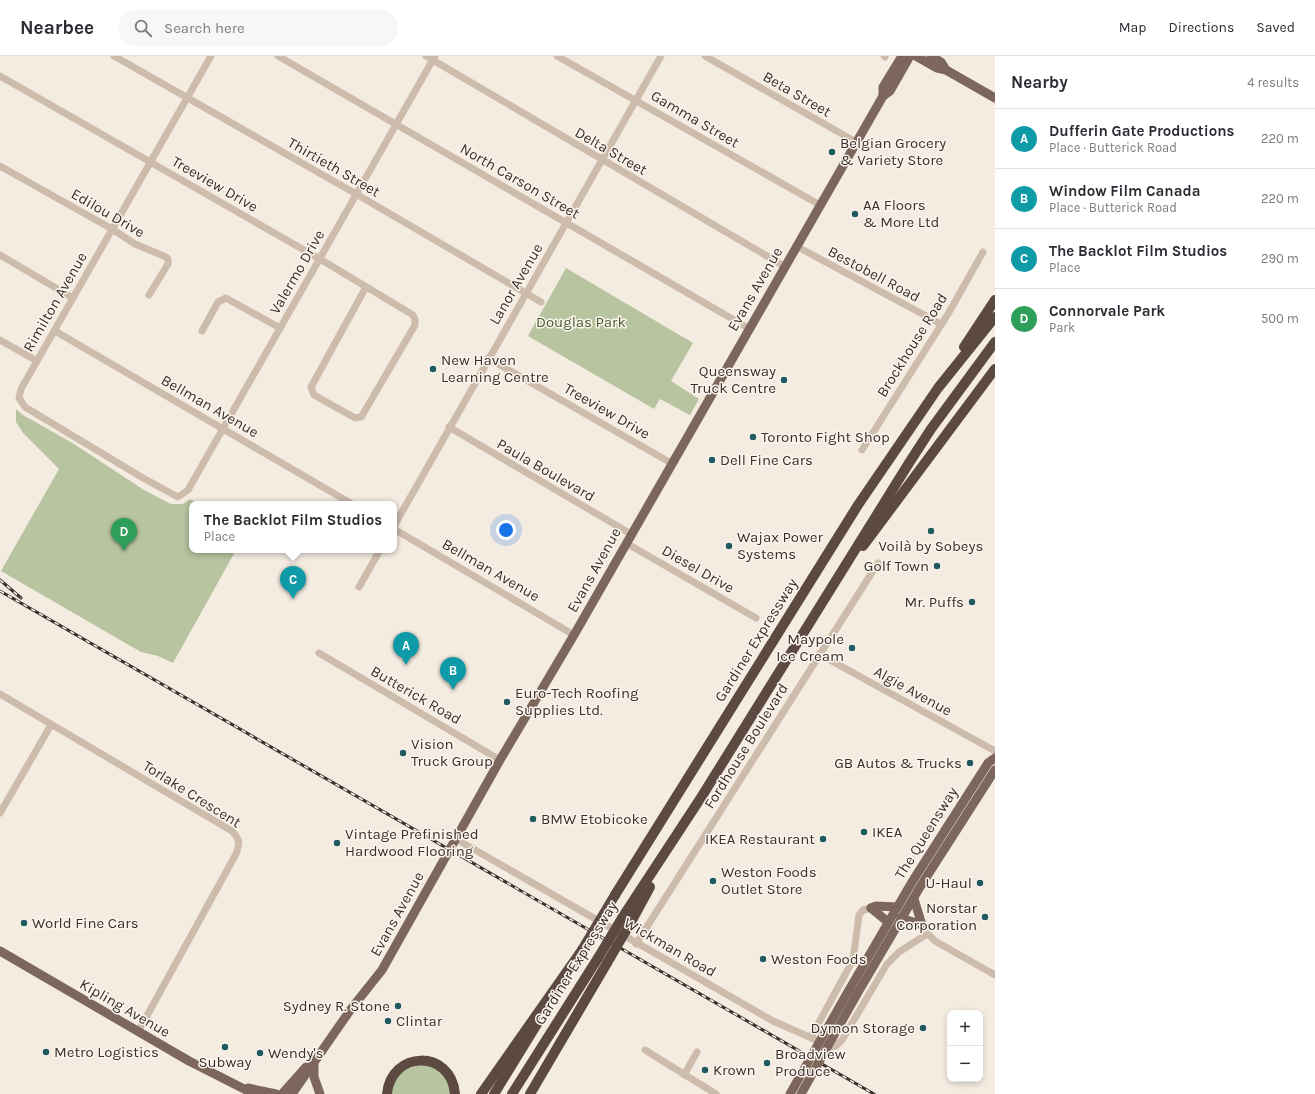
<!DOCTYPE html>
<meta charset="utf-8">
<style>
:root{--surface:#fff;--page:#f7f7f7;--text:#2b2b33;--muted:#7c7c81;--line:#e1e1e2;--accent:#ea580c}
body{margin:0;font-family:Karla,sans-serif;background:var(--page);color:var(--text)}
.controls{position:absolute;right:12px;bottom:12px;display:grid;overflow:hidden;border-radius:8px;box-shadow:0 2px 6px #0003}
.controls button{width:36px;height:36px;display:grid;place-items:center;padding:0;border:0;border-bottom:1px solid var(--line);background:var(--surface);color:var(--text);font:20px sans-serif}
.you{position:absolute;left:506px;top:474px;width:14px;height:14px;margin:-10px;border:3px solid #fff;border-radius:50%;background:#1a73e8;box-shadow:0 0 0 6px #1a73e833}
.badge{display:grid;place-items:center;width:26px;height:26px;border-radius:50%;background:var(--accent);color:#fff;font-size:13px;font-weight:700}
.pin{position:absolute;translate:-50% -33px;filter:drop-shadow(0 1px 2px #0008)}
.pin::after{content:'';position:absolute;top:21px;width:14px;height:12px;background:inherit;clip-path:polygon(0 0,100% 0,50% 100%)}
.popup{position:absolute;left:189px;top:445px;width:208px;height:52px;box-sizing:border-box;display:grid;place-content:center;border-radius:8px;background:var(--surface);filter:drop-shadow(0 1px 3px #0005);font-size:13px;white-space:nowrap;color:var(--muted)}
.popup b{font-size:15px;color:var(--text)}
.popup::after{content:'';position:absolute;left:50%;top:100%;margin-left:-8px;border:8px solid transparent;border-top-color:var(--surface)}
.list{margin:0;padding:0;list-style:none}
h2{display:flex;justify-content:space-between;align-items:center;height:52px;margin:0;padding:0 16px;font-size:17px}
h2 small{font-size:13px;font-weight:400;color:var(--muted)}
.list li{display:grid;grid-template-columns:26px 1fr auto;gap:12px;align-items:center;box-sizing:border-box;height:60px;padding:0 16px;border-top:1px solid var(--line)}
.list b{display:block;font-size:15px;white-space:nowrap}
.list p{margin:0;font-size:13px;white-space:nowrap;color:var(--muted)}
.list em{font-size:13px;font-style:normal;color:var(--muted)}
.icon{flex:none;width:22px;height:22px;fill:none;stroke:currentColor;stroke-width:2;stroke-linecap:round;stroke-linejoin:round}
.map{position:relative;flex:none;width:995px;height:1038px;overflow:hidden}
header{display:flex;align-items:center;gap:24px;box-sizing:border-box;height:56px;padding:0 20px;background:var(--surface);border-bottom:1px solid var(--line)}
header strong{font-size:19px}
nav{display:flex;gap:22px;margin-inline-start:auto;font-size:14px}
.search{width:280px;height:36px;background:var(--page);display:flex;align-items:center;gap:10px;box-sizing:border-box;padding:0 14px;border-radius:22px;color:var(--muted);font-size:15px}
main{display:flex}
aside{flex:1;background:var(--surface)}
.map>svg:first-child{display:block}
.green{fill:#b8c4a0}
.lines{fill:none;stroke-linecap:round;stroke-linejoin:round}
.minor{stroke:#cdbbac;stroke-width:7}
.major{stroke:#7d675c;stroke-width:9}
.highway{stroke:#5c4a42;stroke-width:10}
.rail-casing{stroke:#3b302b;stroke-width:3}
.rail{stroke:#fbf5ee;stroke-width:1.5;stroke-dasharray:4.5;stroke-linecap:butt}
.major-bridge{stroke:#7d675c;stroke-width:9}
.highway-bridge{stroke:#5c4a42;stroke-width:10}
.poi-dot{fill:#1f5a5e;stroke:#fbf5ee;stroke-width:1.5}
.labels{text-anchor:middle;stroke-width:3;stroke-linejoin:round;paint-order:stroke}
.street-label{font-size:15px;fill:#3b302b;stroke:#fbf5ee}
.poi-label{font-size:15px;fill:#3b302b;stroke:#fbf5ee;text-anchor:start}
.park-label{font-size:15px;fill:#4a5a2e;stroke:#fbf5ee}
</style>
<header>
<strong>Nearbee</strong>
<div class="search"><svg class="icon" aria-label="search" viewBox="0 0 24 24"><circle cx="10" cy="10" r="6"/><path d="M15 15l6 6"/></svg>Search here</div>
<nav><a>Map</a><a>Directions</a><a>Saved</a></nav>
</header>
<main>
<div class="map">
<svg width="995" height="1038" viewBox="0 0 995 1038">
<rect width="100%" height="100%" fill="#f4ebe1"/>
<!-- green -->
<g class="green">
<polygon points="566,212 693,287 671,325 699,343 690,359 660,343 654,353 528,280"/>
<polygon points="16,353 23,359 74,388 144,434 171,448 183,448 190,443 199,448 192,448 192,494 236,494 173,607 158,600 141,596 1,515 59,413 23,377 16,366"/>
<path d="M426,1008L444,1017L452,1038H392C394,1015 406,1012 426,1008Z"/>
</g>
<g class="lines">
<!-- minor -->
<g class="minor">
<polyline points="114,0 351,135 541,246"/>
<path d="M211,0C147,111 85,222 21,333L19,342L25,351L143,422L178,441L188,434L435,0"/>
<polyline points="278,0 748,272"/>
<polyline points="426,0 784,210"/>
<polyline points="557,0 820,149"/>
<polyline points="705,0 856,86"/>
<polyline points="884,0 885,1"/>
<polyline points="0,20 325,206 413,259 415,264 415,269 363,358 361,361 355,362 314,339 311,331 366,231"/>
<polyline points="0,110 112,173 135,188 166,201 168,203 168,208 149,239"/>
<polyline points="796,190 941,268"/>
<polyline points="0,199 73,242"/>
<polyline points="55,275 352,448"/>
<polyline points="202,275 218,246 226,242 280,272"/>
<polyline points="0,284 37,305"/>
<polyline points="488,302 671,407"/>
<polyline points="449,371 631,478"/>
<polyline points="862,394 948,258 983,196"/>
<polyline points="394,470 661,0"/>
<polyline points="394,473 574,579"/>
<polyline points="626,487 756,562"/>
<polyline points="359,531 380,494"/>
<polyline points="319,597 500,704"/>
<polyline points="819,598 995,695"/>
<path d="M0,638L232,775C240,783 240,787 236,798L138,976"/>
<polyline points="0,757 51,669"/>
<polyline points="456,783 773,965 832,991 836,990 842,984 887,908 899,896 927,878"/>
<polyline points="925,875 935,885 995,919"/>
<polyline points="636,888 878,507"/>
<polyline points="811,981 853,904 859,859 863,854 871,852"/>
<polyline points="645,994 716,1038"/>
<polyline points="684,1019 697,996"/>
</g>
<!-- major -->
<g class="major">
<polyline points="916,0 937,12 946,14 995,42"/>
<polyline points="931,0 941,6 946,14"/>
<polyline points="883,40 883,31 902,0"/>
<polyline points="914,843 922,869"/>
<polyline points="871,852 876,850 897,851"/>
<polyline points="871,852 888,866"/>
<polyline points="901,862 922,869"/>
<polyline points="0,895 189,1005 254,1038"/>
<polyline points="849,934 912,826 988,707 995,702"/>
<polyline points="857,938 920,831 995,714"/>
<polyline points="314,1009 314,1021 320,1038"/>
<polyline points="248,1032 276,1038"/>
<polyline points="282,1038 306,1011"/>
<polyline points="292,1038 351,953 382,914 500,704 574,579 875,54 883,40 890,35 910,0"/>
</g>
<!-- highway -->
<g class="highway">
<polyline points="964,291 995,244"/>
<polyline points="863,490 995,313"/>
<polyline points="615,839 858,449 938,332 995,261"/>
<polyline points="622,862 702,740 909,407 931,373 995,286"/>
<polyline points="631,866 650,831"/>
<path d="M387,1038C391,994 451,993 455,1038"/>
<polyline points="481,1038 582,894"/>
<polyline points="494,1038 542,960"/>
<polyline points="512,1038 598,902"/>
<polyline points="530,1038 607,907"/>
</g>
<defs>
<g id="rail">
<polyline points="0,524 21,542"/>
<polyline points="0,535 874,1038"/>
</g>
</defs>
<!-- rail casing -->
<use href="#rail" class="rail-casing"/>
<!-- rail -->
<use href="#rail" class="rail"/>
<!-- major-bridge -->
<g class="major-bridge">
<polyline points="790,1038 849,934"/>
<polyline points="801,1038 857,938"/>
</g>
<!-- highway-bridge -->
<g class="highway-bridge">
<polyline points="582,894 615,839"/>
<polyline points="598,902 622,862"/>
<polyline points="607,907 631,866"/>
</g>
</g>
<!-- markers -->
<g class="poi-dot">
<circle cx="832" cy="96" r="4"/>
<circle cx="855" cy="158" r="4"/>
<circle cx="433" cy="313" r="4"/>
<circle cx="784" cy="324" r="4"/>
<circle cx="753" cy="381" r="4"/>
<circle cx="712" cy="404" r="4"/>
<circle cx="931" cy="475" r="4"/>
<circle cx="729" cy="490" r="4"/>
<circle cx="937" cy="510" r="4"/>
<circle cx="972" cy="546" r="4"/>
<circle cx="852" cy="592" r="4"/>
<circle cx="507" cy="646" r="4"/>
<circle cx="403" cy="697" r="4"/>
<circle cx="970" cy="707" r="4"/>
<circle cx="533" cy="763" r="4"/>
<circle cx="864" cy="776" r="4"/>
<circle cx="823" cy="783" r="4"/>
<circle cx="337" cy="787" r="4"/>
<circle cx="713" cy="825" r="4"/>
<circle cx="980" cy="827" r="4"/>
<circle cx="985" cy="861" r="4"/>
<circle cx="24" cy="867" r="4"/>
<circle cx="763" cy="903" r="4"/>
<circle cx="398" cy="950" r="4"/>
<circle cx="388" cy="965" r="4"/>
<circle cx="923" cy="972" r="4"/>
<circle cx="225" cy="991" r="4"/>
<circle cx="46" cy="996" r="4"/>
<circle cx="260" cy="997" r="4"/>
<circle cx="767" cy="1007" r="4"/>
<circle cx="705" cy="1014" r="4"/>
</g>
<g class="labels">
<!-- street labels -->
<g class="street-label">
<text transform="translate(797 38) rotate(30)" y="5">Beta Street</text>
<text transform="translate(695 63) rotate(30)" y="5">Gamma Street</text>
<text transform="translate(611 95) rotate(30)" y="5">Delta Street</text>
<text transform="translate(334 111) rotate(30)" y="5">Thirtieth Street</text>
<text transform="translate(520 125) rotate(30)" y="5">North Carson Street</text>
<text transform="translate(215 128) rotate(30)" y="5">Treeview Drive</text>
<text transform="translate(108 157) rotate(30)" y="5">Edilou Drive</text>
<text transform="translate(297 216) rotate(-60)" y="5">Valermo Drive</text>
<text transform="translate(874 218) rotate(28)" y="5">Bestobell Road</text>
<text transform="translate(516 228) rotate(-60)" y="5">Lanor Avenue</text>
<text transform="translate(755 233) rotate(-60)" y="5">Evans Avenue</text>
<text transform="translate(55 246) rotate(-60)" y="5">Rimilton Avenue</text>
<text transform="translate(912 289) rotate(-58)" y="5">Brockhouse Road</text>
<text transform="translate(210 350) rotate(30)" y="5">Bellman Avenue</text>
<text transform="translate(607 355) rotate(30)" y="5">Treeview Drive</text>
<text transform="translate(546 414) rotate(30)" y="5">Paula Boulevard</text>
<text transform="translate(698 513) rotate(30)" y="5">Diesel Drive</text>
<text transform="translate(491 514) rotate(30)" y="5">Bellman Avenue</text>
<text transform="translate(594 514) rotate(-61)" y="5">Evans Avenue</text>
<text transform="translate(756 584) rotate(-58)" y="5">Gardiner Expressway</text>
<text transform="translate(913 635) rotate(29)" y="5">Algie Avenue</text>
<text transform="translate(416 639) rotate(30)" y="5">Butterick Road</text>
<text transform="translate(746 690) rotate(-58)" y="5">Fordhouse Boulevard</text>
<text transform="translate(192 738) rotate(32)" y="5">Torlake Crescent</text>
<text transform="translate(926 777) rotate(-58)" y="5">The Queensway</text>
<text transform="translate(397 858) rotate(-61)" y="5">Evans Avenue</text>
<text transform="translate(670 891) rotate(30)" y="5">Wickman Road</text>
<text transform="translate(576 907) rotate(-58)" y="5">Gardiner Expressway</text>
<text transform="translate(125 952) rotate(30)" y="5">Kipling Avenue</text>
</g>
<!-- poi labels -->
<g class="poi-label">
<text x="840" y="92">Belgian Grocery<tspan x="840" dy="17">&amp; Variety Store</tspan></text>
<text x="863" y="154">AA Floors<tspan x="863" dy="17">&amp; More Ltd</tspan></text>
<text x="441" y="309">New Haven<tspan x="441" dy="17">Learning Centre</tspan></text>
<text x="776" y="320" text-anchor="end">Queensway<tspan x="776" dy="17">Truck Centre</tspan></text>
<text x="761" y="386">Toronto Fight Shop</text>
<text x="720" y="409">Dell Fine Cars</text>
<text x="737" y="486">Wajax Power<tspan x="737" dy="17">Systems</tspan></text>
<text x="931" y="495" text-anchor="middle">Voilà by Sobeys</text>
<text x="929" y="515" text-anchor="end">Golf Town</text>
<text x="964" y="551" text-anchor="end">Mr. Puffs</text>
<text x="844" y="588" text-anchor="end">Maypole<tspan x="844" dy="17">Ice Cream</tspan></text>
<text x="515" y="642">Euro-Tech Roofing<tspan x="515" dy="17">Supplies Ltd.</tspan></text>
<text x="411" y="693">Vision<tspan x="411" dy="17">Truck Group</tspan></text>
<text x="962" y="712" text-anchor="end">GB Autos &amp; Trucks</text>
<text x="541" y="768">BMW Etobicoke</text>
<text x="872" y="781">IKEA</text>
<text x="345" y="783">Vintage Prefinished<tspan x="345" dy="17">Hardwood Flooring</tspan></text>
<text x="815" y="788" text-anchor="end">IKEA Restaurant</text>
<text x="721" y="821">Weston Foods<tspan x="721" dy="17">Outlet Store</tspan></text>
<text x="972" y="832" text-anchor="end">U-Haul</text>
<text x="977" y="857" text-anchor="end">Norstar<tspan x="977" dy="17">Corporation</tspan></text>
<text x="32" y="872">World Fine Cars</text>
<text x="771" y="908">Weston Foods</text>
<text x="390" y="955" text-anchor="end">Sydney R. Stone</text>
<text x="396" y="970">Clintar</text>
<text x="915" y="977" text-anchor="end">Dymon Storage</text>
<text x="54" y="1001">Metro Logistics</text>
<text x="268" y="1002">Wendy's</text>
<text x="775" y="1003">Broadview<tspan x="775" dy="17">Produce</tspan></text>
<text x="225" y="1011" text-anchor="middle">Subway</text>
<text x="713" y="1019">Krown</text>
</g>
<!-- park labels -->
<g class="park-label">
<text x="581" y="271">Douglas Park</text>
</g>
</g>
</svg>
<div class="controls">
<button>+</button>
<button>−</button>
</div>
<div class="you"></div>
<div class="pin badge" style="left:406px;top:609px;background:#0f9aa8">A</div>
<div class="pin badge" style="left:453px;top:634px;background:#0f9aa8">B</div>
<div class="pin badge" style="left:293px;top:543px;background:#0f9aa8">C</div>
<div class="popup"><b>The Backlot Film Studios</b>Place</div>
<div class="pin badge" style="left:124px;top:495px;background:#2e9e5b">D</div>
</div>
<aside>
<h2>Nearby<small>4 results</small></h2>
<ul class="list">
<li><span class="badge" style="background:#0f9aa8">A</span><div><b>Dufferin Gate Productions</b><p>Place · Butterick Road</p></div><em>220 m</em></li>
<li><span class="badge" style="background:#0f9aa8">B</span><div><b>Window Film Canada</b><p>Place · Butterick Road</p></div><em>220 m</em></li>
<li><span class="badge" style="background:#0f9aa8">C</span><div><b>The Backlot Film Studios</b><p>Place</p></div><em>290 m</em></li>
<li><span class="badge" style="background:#2e9e5b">D</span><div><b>Connorvale Park</b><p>Park</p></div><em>500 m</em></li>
</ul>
</aside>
</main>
